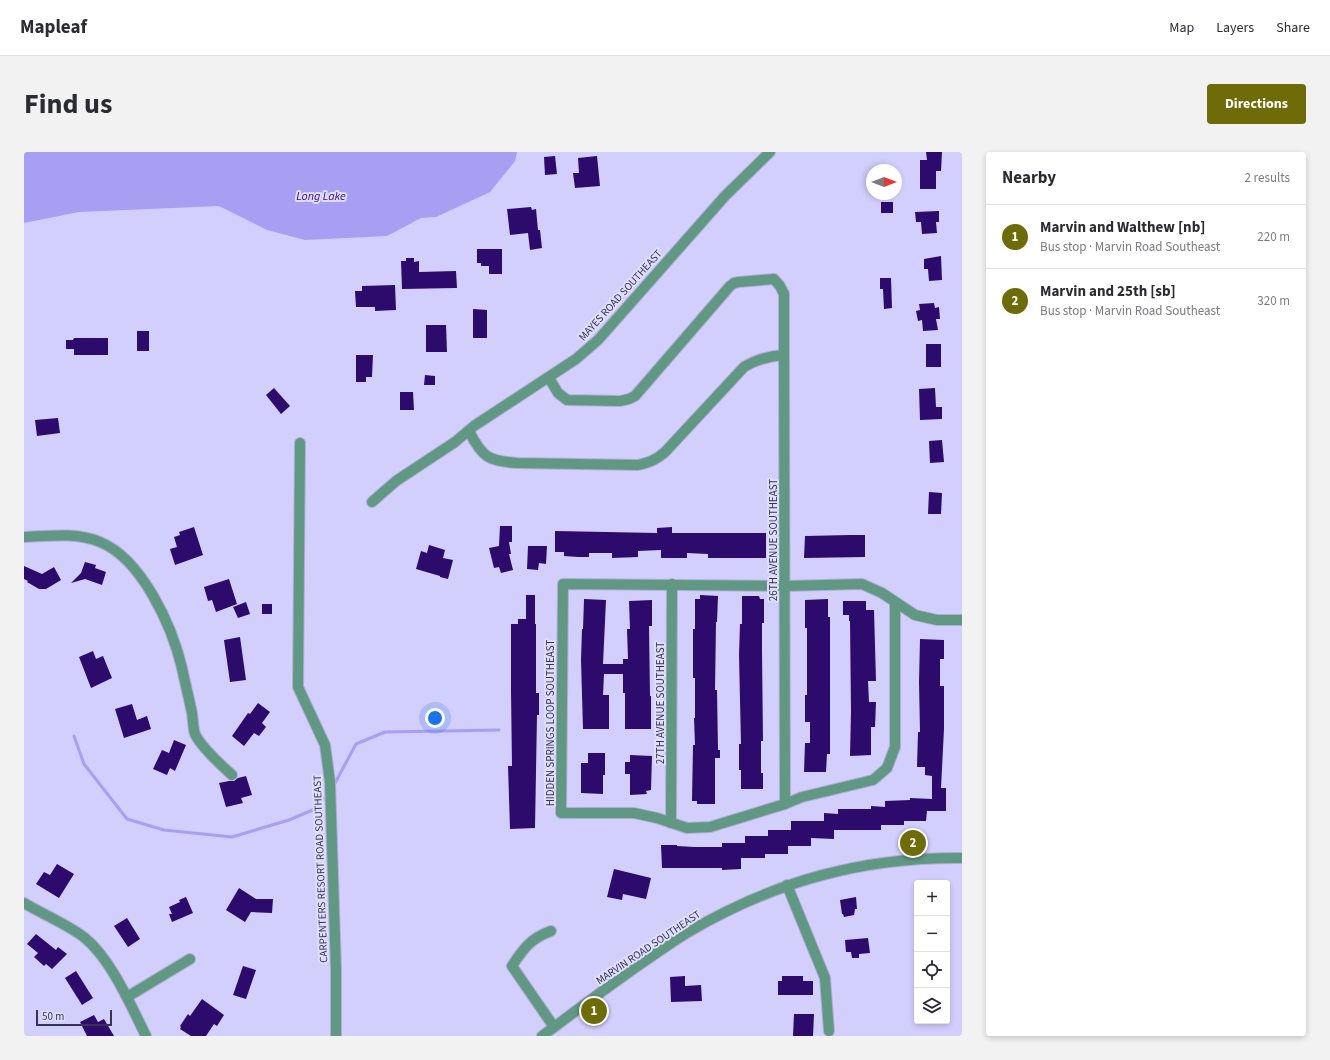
<!DOCTYPE html>
<meta charset="utf-8">
<style>
:root{--surface:#fff;--page:#f2f2f3;--text:#2b2b33;--muted:#7c7c81;--line:#e1e1e2;--accent:#6e6c09}
body{margin:0;font-family:"Source Sans 3",sans-serif;background:var(--page);color:var(--text)}
.controls{position:absolute;right:12px;bottom:12px;display:grid;overflow:hidden;border-radius:4px;box-shadow:0 2px 6px #0003}
.controls button{width:36px;height:36px;display:grid;place-items:center;padding:0;border:0;border-bottom:1px solid var(--line);background:var(--surface);color:var(--text);font:20px sans-serif}
.compass{position:absolute;left:842px;top:12px;width:36px;height:36px;border-radius:50%;background:var(--surface);box-shadow:0 2px 6px #0003;rotate:90deg}
.scale{position:absolute;left:12px;bottom:10px;width:76px;box-sizing:border-box;padding-left:4px;border:2px solid #373452;border-top:0;font-size:11px;line-height:14px;white-space:nowrap;color:#373452;-webkit-text-stroke:3px #dfdefd;paint-order:stroke}
.you{position:absolute;left:411px;top:566px;width:14px;height:14px;margin:-10px;border:3px solid #fff;border-radius:50%;background:#1a73e8;box-shadow:0 0 0 6px #1a73e833}
.badge{display:grid;place-items:center;width:26px;height:26px;border-radius:50%;background:var(--accent);color:#fff;font-size:13px;font-weight:700}
.pin{position:absolute;translate:-50% -50%;border:2px solid #fff;box-shadow:0 1px 4px #0006}
.list{margin:0;padding:0;list-style:none}
h2{display:flex;justify-content:space-between;align-items:center;height:52px;margin:0;padding:0 16px;font-size:17px}
h2 small{font-size:13px;font-weight:400;color:var(--muted)}
.list li{display:grid;grid-template-columns:26px 1fr auto;gap:12px;align-items:center;box-sizing:border-box;height:64px;padding:0 16px;border-top:1px solid var(--line)}
.list b{display:block;font-size:15px;white-space:nowrap}
.list p{margin:0;font-size:13px;white-space:nowrap;color:var(--muted)}
.list em{font-size:13px;font-style:normal;color:var(--muted)}
.icon{flex:none;width:22px;height:22px;fill:none;stroke:currentColor;stroke-width:2;stroke-linecap:round;stroke-linejoin:round}
.map{position:relative;flex:none;width:938px;height:884px;overflow:hidden;border-radius:4px}
header{display:flex;align-items:center;gap:24px;box-sizing:border-box;height:56px;padding:0 20px;background:var(--surface);border-bottom:1px solid var(--line)}
header strong{font-size:19px}
nav{display:flex;gap:22px;margin-inline-start:auto;font-size:14px}
.intro{display:flex;align-items:center;justify-content:space-between;box-sizing:border-box;height:96px;padding:0 24px}
h1{margin:0;font-size:28px}
.button{padding:10px 18px;border-radius:4px;background:var(--accent);color:#fff;font-size:14px;font-weight:700}
main{display:flex;gap:24px;padding:0 24px}
aside{flex:1;background:var(--surface);border-radius:4px;box-shadow:0 2px 6px #0003}
.map>svg:first-child{display:block}
.water{fill:#a89ff2}
.lines{fill:none;stroke-linecap:round;stroke-linejoin:round}
.stream{stroke:#a89ff2;stroke-width:3}
.building{fill:#2c0b6c}
.minor-casing{stroke:#b0add7;stroke-width:12}
.minor{stroke:#619883;stroke-width:10}
.labels{text-anchor:middle;stroke-width:4;stroke-linejoin:round;paint-order:stroke}
.street-label{font-size:11px;fill:#373452;stroke:#dfdefd}
.water-label{font-size:12px;font-style:italic;fill:#380a88;stroke:#dfdefd}
</style>
<header>
<strong>Mapleaf</strong>
<nav><a>Map</a><a>Layers</a><a>Share</a></nav>
</header>
<div class="intro"><h1>Find us</h1><a class="button">Directions</a></div>
<main>
<div class="map">
<svg width="938" height="884" viewBox="0 0 938 884">
<rect width="100%" height="100%" fill="#d2cffc"/>
<!-- water -->
<polygon class="water" points="0,0 493,0 491,9 466,40 412,65 397,66 363,84 281,88 243,78 195,54 55,60 0,71"/>
<g class="lines">
<!-- stream -->
<g class="stream">
<polyline points="50,584 60,612 103,667 140,678 208,685 265,668 291,657 299,646"/>
<polyline points="310,633 332,592 361,580 475,578"/>
</g>
</g>
<!-- building -->
<g class="building">
<polygon points="902,0 918,0 917,19 912,19 912,37 896,37 896,8 903,8"/>
<polygon points="531,4 533,22 521,23 520,5"/>
<polygon points="573,4 576,34 551,36 549,21 555,21 554,6"/>
<rect x="857" y="50" width="12" height="11"/>
<polygon points="507,55 508,58 512,57 514,78 516,78 518,96 506,98 504,81 486,83 483,57"/>
<polygon points="915,59 915,70 912,70 913,81 898,82 897,70 892,70 891,60"/>
<polygon points="453,97 478,97 478,122 465,122 465,114 457,114 457,111 453,111"/>
<polygon points="917,104 918,128 905,129 904,117 900,117 900,107"/>
<polygon points="382,106 390,106 390,110 395,109 395,120 432,119 433,136 378,137 377,109 382,109"/>
<polygon points="856,126 867,126 868,156 860,157 859,137 856,137"/>
<polygon points="371,133 372,158 351,159 351,155 332,155 331,139 338,139 338,134"/>
<polygon points="910,151 911,156 915,155 916,167 912,167 914,178 899,179 898,168 894,169 892,159 896,158 895,152"/>
<polygon points="449,157 463,158 463,186 449,186"/>
<polygon points="402,173 422,173 423,200 402,200"/>
<rect x="113" y="179" width="12" height="20"/>
<polygon points="50,186 84,186 84,203 50,203 50,197 42,197 42,188 49,188"/>
<rect x="902" y="192" width="15" height="23"/>
<polygon points="332,203 349,203 348,225 342,225 342,230 332,230"/>
<polygon points="401,223 411,224 411,233 400,233"/>
<polygon points="250,236 266,254 257,262 242,243"/>
<polygon points="911,236 912,255 918,255 918,267 896,268 895,237"/>
<polygon points="376,240 389,240 390,258 376,258"/>
<polygon points="34,266 36,281 13,284 11,268"/>
<polygon points="918,288 920,310 906,311 905,289"/>
<polygon points="905,340 918,341 917,362 904,362"/>
<polygon points="476,374 488,374 488,390 485,390 487,402 485,402 489,418 477,421 475,415 470,416 465,396 475,394"/>
<polygon points="170,375 179,403 151,413 146,397 153,395 150,385 156,383 155,380"/>
<polygon points="648,375 648,381 742,381 742,406 684,406 684,402 663,401 663,406 637,406 637,398 614,399 614,405 588,406 588,401 565,401 565,405 554,405 540,404 540,400 531,400 531,379 633,381 633,376"/>
<polygon points="826,383 841,383 841,405 780,406 781,384"/>
<polygon points="405,393 421,398 419,406 429,408 424,427 416,425 416,424 392,417 397,399 403,401"/>
<polygon points="504,394 523,394 522,412 515,411 514,418 503,417"/>
<polygon points="61,410 72,413 71,416 82,420 78,433 61,427 47,431 57,421"/>
<polygon points="0,414 18,422 30,415 37,428 22,437 15,437 3,430 4,429 0,427"/>
<polygon points="205,427 213,452 192,460 188,448 184,449 180,435"/>
<polygon points="502,443 511,443 511,472 512,472 512,541 515,541 515,563 513,563 511,676 486,677 484,614 488,614 487,539 487,472 494,472 494,467 502,467"/>
<polygon points="676,443 694,444 693,470 692,470 691,538 693,538 694,598 696,598 696,606 691,606 691,652 673,652 673,649 668,649 669,593 671,593 670,566 671,566 671,526 669,526 669,477 671,477 671,447 676,447"/>
<polygon points="718,444 735,444 736,447 740,447 740,471 738,471 738,499 739,589 737,589 737,621 739,621 739,637 717,637 717,618 715,618 715,592 717,592 715,503 716,472 718,472"/>
<polygon points="560,447 582,448 579,512 599,512 599,507 604,507 603,477 606,477 605,449 628,448 628,474 625,474 626,544 627,544 627,577 601,577 601,541 599,541 599,522 580,522 579,543 585,543 585,577 559,577 557,508 558,477 559,477"/>
<polygon points="804,447 804,465 806,465 806,602 803,602 802,620 780,620 781,591 786,591 786,570 781,570 781,543 783,543 783,476 781,476 781,448"/>
<polygon points="819,449 842,449 842,458 850,458 852,529 844,529 845,550 852,550 851,575 847,575 847,603 826,604 827,559 826,469 825,469 825,463 819,463"/>
<polygon points="222,450 226,462 214,466 209,455"/>
<rect x="238" y="452" width="10" height="10"/>
<polygon points="216,485 222,528 206,530 200,488"/>
<polygon points="896,487 920,488 920,507 916,507 916,534 920,534 920,577 917,636 922,636 922,659 903,659 902,669 880,669 880,673 857,673 857,678 810,678 810,687 787,686 787,694 764,694 764,702 741,702 741,706 717,706 717,717 698,718 698,716 638,716 637,693 653,693 653,694 670,695 698,695 698,691 721,691 721,684 744,684 744,678 767,678 767,669 800,669 800,661 814,662 814,657 847,657 847,654 861,655 861,649 886,648 886,646 908,647 908,624 901,623 901,615 893,615 894,580 896,580 895,530"/>
<polygon points="69,499 72,507 79,504 88,526 67,536 55,505"/>
<polygon points="234,551 246,560 238,571 242,575 235,584 230,581 220,594 208,584 224,561 226,562"/>
<polygon points="108,552 113,568 123,564 127,577 100,586 91,557"/>
<polygon points="150,588 162,593 151,619 146,616 143,623 129,617 138,598 145,601"/>
<polygon points="564,601 581,601 581,623 579,623 579,642 557,641 557,611 564,611"/>
<polygon points="606,603 628,604 627,638 622,639 623,642 606,643 606,622 601,622 601,610 606,610"/>
<polygon points="222,624 228,643 217,646 219,651 202,655 195,631 205,629 210,629 214,626"/>
<polygon points="33,712 50,722 35,746 12,732 20,720 26,723"/>
<polygon points="590,717 627,726 622,747 599,742 598,748 583,745"/>
<polygon points="215,736 232,747 249,747 248,761 227,760 221,770 202,758"/>
<polygon points="162,745 169,761 148,770 145,762 148,762 145,755 156,750 155,748"/>
<polygon points="832,745 833,757 831,757 830,763 820,765 819,762 818,762 816,748"/>
<polygon points="103,766 116,787 104,795 90,774"/>
<polygon points="12,782 32,798 34,795 43,802 28,817 22,812 20,814 10,805 14,801 3,792"/>
<polygon points="844,786 846,801 835,802 835,806 828,806 827,800 822,800 821,788"/>
<polygon points="219,814 232,818 222,847 209,843"/>
<polygon points="52,819 69,846 58,853 41,826"/>
<polygon points="661,824 661,834 677,833 678,849 647,850 646,825"/>
<polygon points="758,824 779,824 779,829 789,829 789,843 754,843 754,829 758,829"/>
<polygon points="178,847 200,863 193,874 190,872 182,884 167,884 156,877 157,875 156,874 164,862 166,864"/>
<polygon points="770,862 790,862 789,884 769,884"/>
<polygon points="70,863 74,870 80,867 90,884 63,884 56,870"/>
</g>
<g class="lines">
<defs>
<g id="minor">
<polyline points="525,226 534,241 543,248 596,249 605,247 611,244 706,134 710,131 715,130 750,127 756,134 760,142 760,203 761,652"/>
<path d="M445,279C458,305 464,309 493,311L614,313C626,310 632,308 641,300L720,215C733,207 745,204 760,203"/>
<polyline points="276,291 274,535 301,593 306,630 312,818 312,884"/>
<polyline points="348,350 372,329 431,290 450,274 552,207 574,188 701,44 746,0"/>
<path d="M0,385C25,384 52,380 76,390C118,407 148,474 158,516C161,531 165,546 168,561C169,567 169,576 171,582C176,593 198,614 208,623"/>
<polyline points="871,450 871,595 863,616 849,628 778,645 761,652 686,675 663,676 633,666 610,661 537,661 539,432 761,434 838,432 858,441 891,463 913,468 938,468"/>
<polyline points="647,671 648,432"/>
<polyline points="763,733 801,826 805,879"/>
<path d="M0,751C20,763 43,772 61,786C87,807 107,854 122,884"/>
<path d="M527,779C507,786 499,797 488,814L530,875"/>
<polyline points="103,845 166,807"/>
<path d="M518,884C555,857 592,828 631,802C643,794 654,786 666,779C752,729 839,705 938,706"/>
</g>
</defs>
<!-- minor casing -->
<use href="#minor" class="minor-casing"/>
<!-- minor -->
<use href="#minor" class="minor"/>
</g>
<g class="labels">
<!-- street labels -->
<g class="street-label">
<text transform="translate(596 143) rotate(-48)" y="4">MAYES ROAD SOUTHEAST</text>
<text transform="translate(749 388) rotate(-90)" y="4">26TH AVENUE SOUTHEAST</text>
<text transform="translate(636 551) rotate(-90)" y="4">27TH AVENUE SOUTHEAST</text>
<text transform="translate(526 571) rotate(-90)" y="4">HIDDEN SPRINGS LOOP SOUTHEAST</text>
<text transform="translate(296 717) rotate(-92)" y="4">CARPENTERS RESORT ROAD SOUTHEAST</text>
<text transform="translate(624 795) rotate(-34)" y="4">MARVIN ROAD SOUTHEAST</text>
</g>
<!-- water labels -->
<g class="water-label">
<text x="297" y="48">Long Lake</text>
</g>
</g>
</svg>
<div class="controls">
<button>+</button>
<button>−</button>
<button><svg class="icon" aria-label="locate" viewBox="0 0 24 24"><circle cx="12" cy="12" r="6"/><path d="M12 2v4M12 18v4M2 12h4M18 12h4"/></svg></button>
<button><svg class="icon" aria-label="layers" viewBox="0 0 24 24"><path d="M12 4l9 5-9 5-9-5zM3 14l9 5 9-5"/></svg></button>
</div>
<svg class="compass" viewBox="-18 -18 36 36"><path d="M0-13l5 13h-10z" fill="#e53935"/><path d="M0 13l5-13h-10z" fill="#7c7c81"/></svg>
<div class="scale">50 m</div>
<div class="you"></div>
<div class="pin badge" style="left:570px;top:859px">1</div>
<div class="pin badge" style="left:889px;top:691px">2</div>
</div>
<aside>
<h2>Nearby<small>2 results</small></h2>
<ul class="list">
<li><span class="badge">1</span><div><b>Marvin and Walthew [nb]</b><p>Bus stop · Marvin Road Southeast</p></div><em>220 m</em></li>
<li><span class="badge">2</span><div><b>Marvin and 25th [sb]</b><p>Bus stop · Marvin Road Southeast</p></div><em>320 m</em></li>
</ul>
</aside>
</main>
